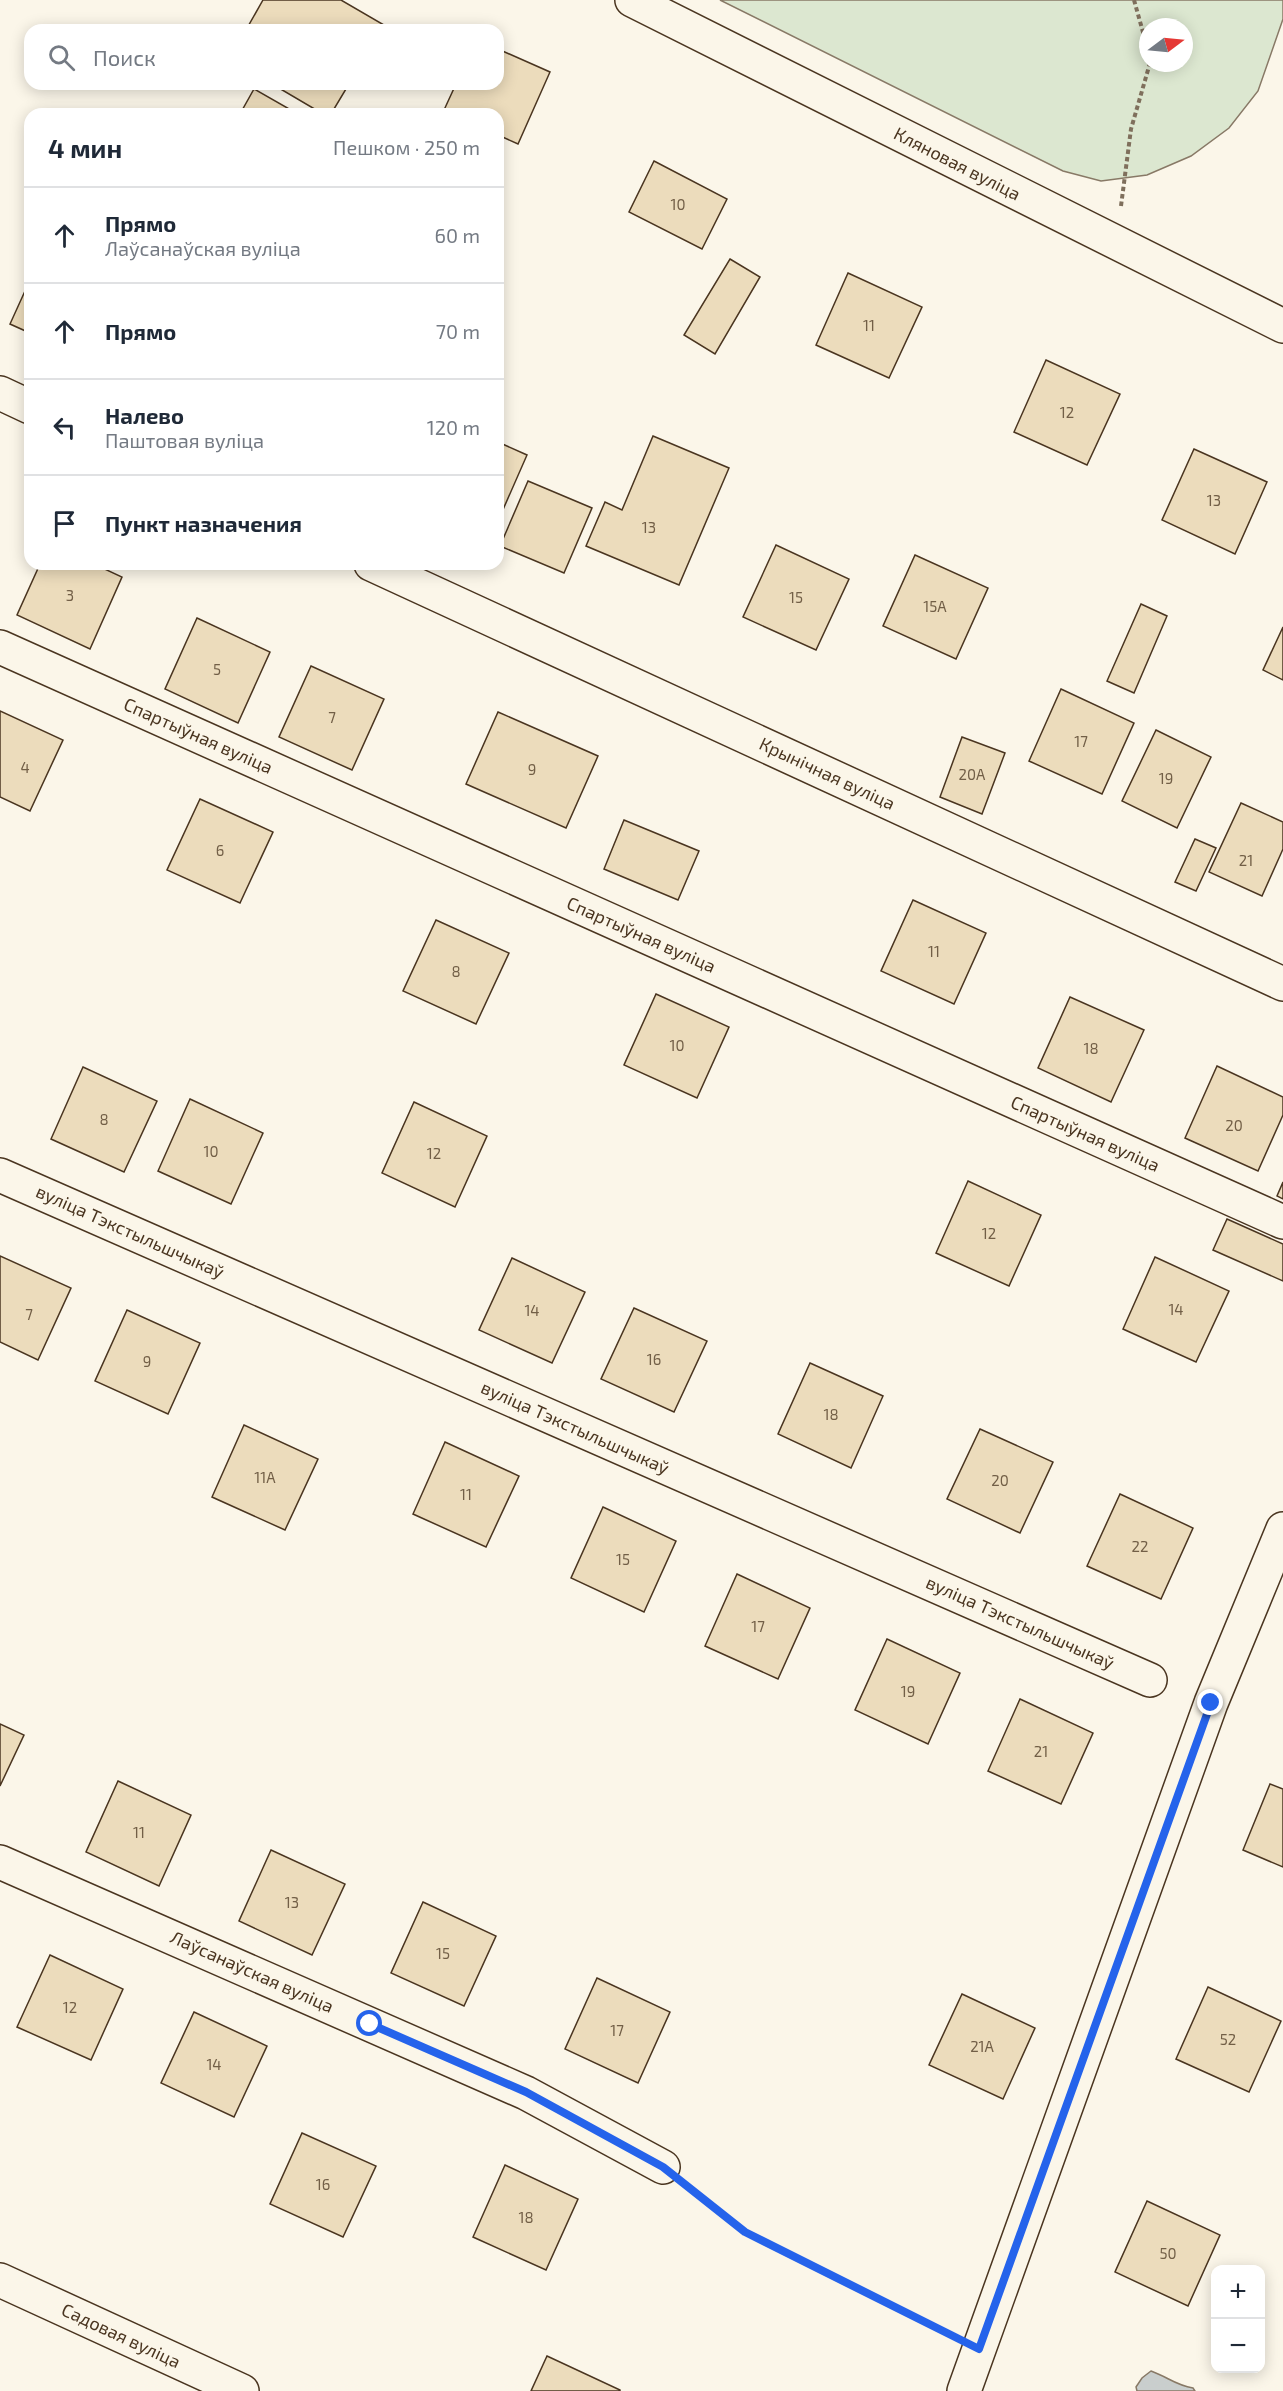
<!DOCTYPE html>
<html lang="ru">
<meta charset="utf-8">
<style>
:root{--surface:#fff;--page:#f2f2f3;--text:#1f2937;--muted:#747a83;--line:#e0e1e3}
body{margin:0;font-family:"Exo 2",sans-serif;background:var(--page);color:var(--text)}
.controls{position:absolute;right:18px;bottom:18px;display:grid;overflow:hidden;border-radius:12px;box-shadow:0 3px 15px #0003}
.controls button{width:54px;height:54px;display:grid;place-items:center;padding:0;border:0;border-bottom:2px solid var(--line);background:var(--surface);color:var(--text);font:30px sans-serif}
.compass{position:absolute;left:1139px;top:18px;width:54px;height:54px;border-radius:50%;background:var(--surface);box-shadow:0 3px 15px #0003;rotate:74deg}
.stop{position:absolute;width:18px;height:18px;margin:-14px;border:4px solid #2563eb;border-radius:50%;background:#fff}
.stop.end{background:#2563eb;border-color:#fff;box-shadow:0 2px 6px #0008}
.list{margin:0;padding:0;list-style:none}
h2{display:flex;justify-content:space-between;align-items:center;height:78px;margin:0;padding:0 24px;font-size:26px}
h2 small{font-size:20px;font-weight:400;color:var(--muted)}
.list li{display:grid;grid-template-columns:39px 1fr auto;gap:18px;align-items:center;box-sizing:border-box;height:96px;padding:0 24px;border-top:2px solid var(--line)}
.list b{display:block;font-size:22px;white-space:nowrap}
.list p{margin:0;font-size:20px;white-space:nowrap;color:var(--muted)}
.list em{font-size:20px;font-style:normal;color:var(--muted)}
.icon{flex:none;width:33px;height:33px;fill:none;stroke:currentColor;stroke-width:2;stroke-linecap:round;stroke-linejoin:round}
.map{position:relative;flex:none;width:1283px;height:2391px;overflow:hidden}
.search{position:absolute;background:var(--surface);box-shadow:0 3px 15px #0003;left:24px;top:24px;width:480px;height:66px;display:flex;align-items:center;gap:15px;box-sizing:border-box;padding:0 21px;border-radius:18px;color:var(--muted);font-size:22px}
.panel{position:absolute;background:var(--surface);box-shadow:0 3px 15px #0003;left:24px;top:108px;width:480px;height:462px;border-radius:18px}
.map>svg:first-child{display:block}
.green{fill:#dce7d0;stroke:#887966;stroke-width:1.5;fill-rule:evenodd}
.water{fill:#c9cecd;stroke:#887966;stroke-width:1.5}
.building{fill:#ecdcbc;stroke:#4a3520;stroke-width:1.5}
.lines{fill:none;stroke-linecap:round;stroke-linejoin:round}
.street-casing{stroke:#4a3520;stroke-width:36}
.path{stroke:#7f6f5c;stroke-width:4;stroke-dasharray:4.5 3;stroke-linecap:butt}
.street{stroke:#fbf6e9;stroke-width:33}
.route{stroke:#2563eb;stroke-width:8}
.labels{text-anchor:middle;stroke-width:4.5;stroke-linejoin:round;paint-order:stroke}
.number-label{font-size:15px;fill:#725f47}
.street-label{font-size:18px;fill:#4a3520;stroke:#fbf6e9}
</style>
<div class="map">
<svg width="1283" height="2391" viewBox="0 0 1283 2391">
<rect width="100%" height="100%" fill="#fbf6e9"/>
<!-- green -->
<path class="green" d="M720,0H1283V19L1258,91L1229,128L1191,156L1147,175L1101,181L1063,171ZM1148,27H1184V63H1148Z"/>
<!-- water -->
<path class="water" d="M1151,2371C1168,2377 1175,2385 1193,2388L1195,2391H1137L1136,2387L1142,2378Z"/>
<!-- building -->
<g class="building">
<polygon points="263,0 341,0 384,25 381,30 246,30"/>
<polygon points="498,49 550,72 518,144 498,135 498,114 453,114 444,110 456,84 498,84"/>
<polygon points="272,84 349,84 331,114 323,114"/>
<polygon points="254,89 298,114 240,114"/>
<polygon points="654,161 727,199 702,249 629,212"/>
<polygon points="730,259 760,277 715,354 684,335"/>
<polygon points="848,273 922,307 889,378 816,345"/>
<polygon points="30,280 30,333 10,324"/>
<polygon points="1046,360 1120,394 1087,465 1014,432"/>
<polygon points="653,436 729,468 679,585 586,546 605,502 622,510"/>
<polygon points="498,442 527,455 498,521"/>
<polygon points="1194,449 1267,482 1235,554 1162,520"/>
<polygon points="528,481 592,508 564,573 500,546"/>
<polygon points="776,545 849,579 816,650 743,617"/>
<polygon points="915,555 988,588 956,659 883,626"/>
<polygon points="40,564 94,564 122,577 90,649 17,615"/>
<polygon points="1141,604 1167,616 1134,693 1107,681"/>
<polygon points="197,618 270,652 238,723 165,689"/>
<polygon points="1283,627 1283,680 1263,670"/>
<polygon points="311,666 384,699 352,770 279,737"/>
<polygon points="1061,689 1134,723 1102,794 1029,761"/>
<polygon points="0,711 63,740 30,811 0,797"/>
<polygon points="498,712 598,756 566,828 466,784"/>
<polygon points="1156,730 1211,757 1177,828 1122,801"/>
<polygon points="962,737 1005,753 982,814 940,797"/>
<polygon points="200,799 273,832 240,903 167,870"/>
<polygon points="1241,803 1283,822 1283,849 1262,896 1209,872"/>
<polygon points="624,820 699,851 678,900 604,869"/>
<polygon points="1195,839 1216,848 1196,891 1175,882"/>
<polygon points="913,900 986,933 954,1004 881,971"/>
<polygon points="436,920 509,953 476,1024 403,991"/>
<polygon points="656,994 729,1027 697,1098 624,1065"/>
<polygon points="1070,997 1144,1030 1111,1102 1038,1068"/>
<polygon points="1217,1066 1283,1097 1283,1115 1258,1171 1185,1138"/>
<polygon points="83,1067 157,1101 124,1172 51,1139"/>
<polygon points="190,1099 263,1133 231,1204 158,1171"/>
<polygon points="414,1102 487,1136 455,1207 382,1173"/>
<polygon points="968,1181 1041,1215 1009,1286 936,1253"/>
<polygon points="1283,1182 1283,1199 1277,1196"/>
<polygon points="1227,1219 1283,1244 1283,1281 1213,1250"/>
<polygon points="0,1256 71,1288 38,1360 0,1342"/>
<polygon points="1155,1257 1229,1291 1196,1362 1123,1329"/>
<polygon points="512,1258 585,1292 552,1363 479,1330"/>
<polygon points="634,1308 707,1341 674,1412 601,1379"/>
<polygon points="127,1310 200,1343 168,1414 95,1381"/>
<polygon points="810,1363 883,1396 851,1468 778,1434"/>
<polygon points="244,1425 318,1459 285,1530 212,1497"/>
<polygon points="980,1429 1053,1462 1020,1533 947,1499"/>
<polygon points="445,1442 519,1476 486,1547 413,1514"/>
<polygon points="1120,1494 1193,1528 1161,1599 1087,1566"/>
<polygon points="603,1507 676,1541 644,1612 571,1578"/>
<polygon points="737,1574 810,1608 778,1679 705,1646"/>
<polygon points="887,1639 960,1673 928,1744 855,1710"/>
<polygon points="1020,1699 1093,1733 1061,1804 988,1771"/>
<polygon points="0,1724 24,1735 0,1786"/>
<polygon points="118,1781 191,1815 159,1886 86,1852"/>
<polygon points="1270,1784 1283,1789 1283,1867 1243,1850"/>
<polygon points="271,1850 345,1884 312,1955 239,1921"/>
<polygon points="423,1902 496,1936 464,2006 391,1973"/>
<polygon points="50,1955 123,1989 91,2060 17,2027"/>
<polygon points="597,1978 670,2012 638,2083 565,2049"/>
<polygon points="1208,1987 1281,2021 1249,2092 1176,2059"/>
<polygon points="962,1994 1035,2028 1003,2099 929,2065"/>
<polygon points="194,2012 267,2046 234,2117 161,2083"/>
<polygon points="302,2133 376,2166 343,2237 270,2204"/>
<polygon points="505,2165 578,2199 546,2270 473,2237"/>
<polygon points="1147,2201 1220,2235 1188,2306 1115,2272"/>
<polygon points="547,2356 620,2390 620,2391 531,2391"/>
</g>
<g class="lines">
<defs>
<g id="street">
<polyline points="632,0 1283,326"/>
<polyline points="0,393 30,407"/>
<polyline points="371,564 1283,984"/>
<polyline points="0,647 1283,1222"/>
<polyline points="0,1175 1150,1680"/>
<polyline points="0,1862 526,2093 663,2167"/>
<polyline points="0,2280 242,2391"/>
<polyline points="964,2391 1211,1703 1283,1529"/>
</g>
</defs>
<!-- street casing -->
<use href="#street" class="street-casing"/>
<!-- path -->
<g class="path">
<polyline points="1134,0 1148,50"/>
<polyline points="1121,206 1131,129 1150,63"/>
<polyline points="689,2188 745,2232 948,2334"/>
</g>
<!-- street -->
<use href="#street" class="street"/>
</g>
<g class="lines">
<!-- route -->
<polyline class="route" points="370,2024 526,2092 663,2167 745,2232 979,2349 1211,1703"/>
</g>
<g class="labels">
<!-- number labels -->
<g class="number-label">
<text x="678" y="210">10</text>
<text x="869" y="331">11</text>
<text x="1067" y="418">12</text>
<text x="1214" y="506">13</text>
<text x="649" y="533">13</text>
<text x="70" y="601">3</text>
<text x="796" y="603">15</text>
<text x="935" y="612">15А</text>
<text x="217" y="675">5</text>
<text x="332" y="723">7</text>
<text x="1081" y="747">17</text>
<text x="25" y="773">4</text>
<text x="532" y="775">9</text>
<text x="972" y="780">20А</text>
<text x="1166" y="784">19</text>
<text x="220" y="856">6</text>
<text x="1246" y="866">21</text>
<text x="934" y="957">11</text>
<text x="456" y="977">8</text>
<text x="677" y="1051">10</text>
<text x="1091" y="1054">18</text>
<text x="104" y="1125">8</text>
<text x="1234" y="1131">20</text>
<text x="211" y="1157">10</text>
<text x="434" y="1159">12</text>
<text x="989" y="1239">12</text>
<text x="1176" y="1315">14</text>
<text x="532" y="1316">14</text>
<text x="29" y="1320">7</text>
<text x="654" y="1365">16</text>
<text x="147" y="1367">9</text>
<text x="831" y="1420">18</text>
<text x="265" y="1483">11А</text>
<text x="1000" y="1486">20</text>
<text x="466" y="1500">11</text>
<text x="1140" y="1552">22</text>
<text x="623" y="1565">15</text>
<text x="758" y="1632">17</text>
<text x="908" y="1697">19</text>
<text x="1041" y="1757">21</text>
<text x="139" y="1838">11</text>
<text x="292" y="1908">13</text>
<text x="443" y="1959">15</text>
<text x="70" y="2013">12</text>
<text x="617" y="2036">17</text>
<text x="1228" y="2045">52</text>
<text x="982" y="2052">21А</text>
<text x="214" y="2070">14</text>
<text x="323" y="2190">16</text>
<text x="526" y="2223">18</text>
<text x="1168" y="2259">50</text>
</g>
<!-- street labels -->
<g class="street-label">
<text transform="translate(957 164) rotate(27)" y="6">Кляновая вуліца</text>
<text transform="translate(198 736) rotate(24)" y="6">Спартыўная вуліца</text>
<text transform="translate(827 774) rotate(25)" y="6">Крынічная вуліца</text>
<text transform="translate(641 935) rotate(24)" y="6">Спартыўная вуліца</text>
<text transform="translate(1085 1134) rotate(24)" y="6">Спартыўная вуліца</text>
<text transform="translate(130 1232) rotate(24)" y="6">вуліца Тэкстыльшчыкаў</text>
<text transform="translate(575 1428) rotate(24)" y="6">вуліца Тэкстыльшчыкаў</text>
<text transform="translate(1020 1623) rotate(24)" y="6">вуліца Тэкстыльшчыкаў</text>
<text transform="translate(252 1972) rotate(24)" y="6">Лаўсанаўская вуліца</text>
<text transform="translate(121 2336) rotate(25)" y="6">Садовая вуліца</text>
</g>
</g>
</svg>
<div class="controls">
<button>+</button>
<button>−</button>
</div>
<svg class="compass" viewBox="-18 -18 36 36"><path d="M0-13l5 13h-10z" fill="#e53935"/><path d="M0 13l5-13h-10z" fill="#747a83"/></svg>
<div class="stop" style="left:370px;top:2024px"></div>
<div class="stop end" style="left:1211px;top:1703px"></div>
<div class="search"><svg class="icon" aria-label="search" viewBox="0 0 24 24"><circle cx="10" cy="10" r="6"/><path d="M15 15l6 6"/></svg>Поиск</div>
<section class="panel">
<h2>4 мин<small>Пешком · 250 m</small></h2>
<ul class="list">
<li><svg class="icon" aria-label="ahead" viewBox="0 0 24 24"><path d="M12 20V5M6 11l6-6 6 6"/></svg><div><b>Прямо</b><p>Лаўсанаўская вуліца</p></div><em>60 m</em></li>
<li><svg class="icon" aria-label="ahead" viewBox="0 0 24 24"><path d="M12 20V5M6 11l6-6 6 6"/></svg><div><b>Прямо</b></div><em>70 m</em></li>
<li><svg class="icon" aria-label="left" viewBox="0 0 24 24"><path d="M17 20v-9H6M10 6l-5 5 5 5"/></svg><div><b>Налево</b><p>Паштовая вуліца</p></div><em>120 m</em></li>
<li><svg class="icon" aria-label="arrive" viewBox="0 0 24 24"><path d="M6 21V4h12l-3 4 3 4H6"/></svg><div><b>Пункт назначения</b></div></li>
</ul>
</section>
</div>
